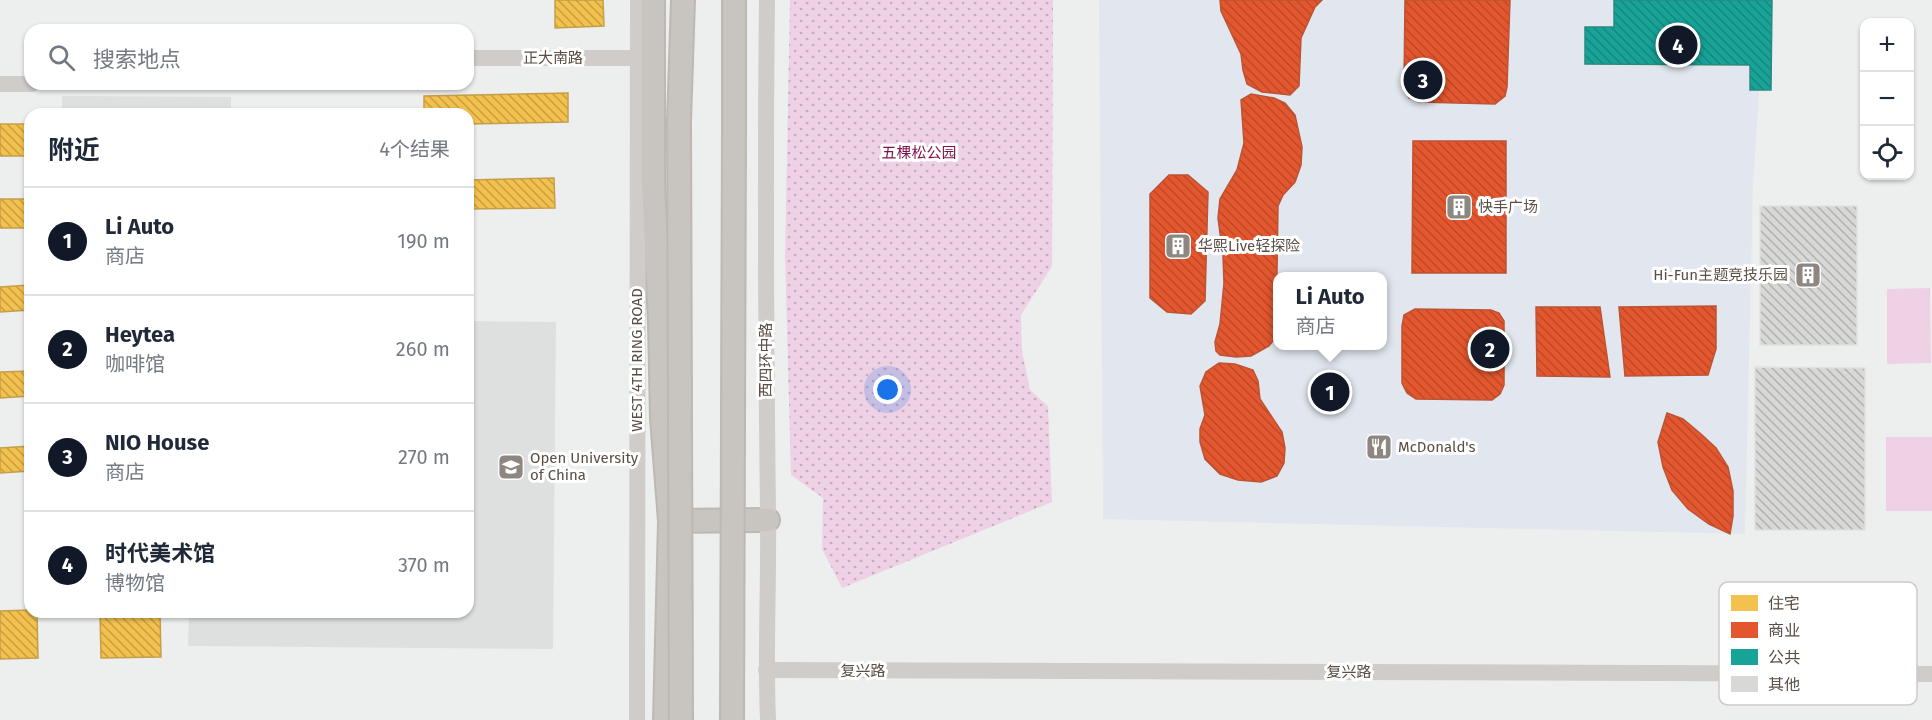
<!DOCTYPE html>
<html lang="zh">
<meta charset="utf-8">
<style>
:root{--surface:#fff;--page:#f6f6f7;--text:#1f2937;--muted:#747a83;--line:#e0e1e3;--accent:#111827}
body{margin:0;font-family:"Fira Sans","Noto Sans SC",sans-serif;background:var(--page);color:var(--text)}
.controls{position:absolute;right:18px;top:18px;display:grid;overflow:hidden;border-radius:12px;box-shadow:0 2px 4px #0004}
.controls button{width:54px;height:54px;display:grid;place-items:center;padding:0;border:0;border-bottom:2px solid var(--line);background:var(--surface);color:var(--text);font:30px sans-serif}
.you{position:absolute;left:888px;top:390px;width:21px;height:21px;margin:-15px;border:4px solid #fff;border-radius:50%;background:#1a73e8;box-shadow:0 0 0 9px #1a73e833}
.badge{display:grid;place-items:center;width:39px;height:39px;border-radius:50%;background:var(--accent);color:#fff;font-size:20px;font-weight:700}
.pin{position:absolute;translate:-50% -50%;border:3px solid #fff;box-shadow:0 2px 6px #0006}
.popup{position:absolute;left:1273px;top:272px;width:114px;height:78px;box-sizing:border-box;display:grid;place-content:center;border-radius:12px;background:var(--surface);filter:drop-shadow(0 2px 4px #0005);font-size:20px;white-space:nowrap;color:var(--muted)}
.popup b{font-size:22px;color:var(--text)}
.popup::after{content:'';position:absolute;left:50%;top:100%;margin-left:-12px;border:12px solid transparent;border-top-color:var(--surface)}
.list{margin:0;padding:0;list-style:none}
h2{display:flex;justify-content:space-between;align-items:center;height:78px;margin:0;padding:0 24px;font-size:26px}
h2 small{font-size:20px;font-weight:400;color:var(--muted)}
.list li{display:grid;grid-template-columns:39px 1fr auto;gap:18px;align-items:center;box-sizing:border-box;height:108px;padding:0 24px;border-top:2px solid var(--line)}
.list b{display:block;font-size:22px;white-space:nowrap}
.list p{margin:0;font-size:20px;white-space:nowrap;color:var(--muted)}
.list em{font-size:20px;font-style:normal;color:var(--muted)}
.icon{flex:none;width:33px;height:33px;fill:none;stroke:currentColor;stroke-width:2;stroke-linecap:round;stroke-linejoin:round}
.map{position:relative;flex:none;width:1932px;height:720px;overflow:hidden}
.search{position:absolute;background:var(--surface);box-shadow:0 2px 4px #0004;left:24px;top:24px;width:450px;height:66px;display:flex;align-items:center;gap:15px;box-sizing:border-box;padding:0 21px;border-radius:18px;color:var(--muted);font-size:22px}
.panel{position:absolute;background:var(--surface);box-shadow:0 2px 4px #0004;left:24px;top:108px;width:450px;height:510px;border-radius:18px}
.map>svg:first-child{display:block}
.commercial{fill:#e2e7ef;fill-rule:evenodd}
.education{fill:#dee0e0}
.green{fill:url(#green-dots)}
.pitch{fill:#efd1e5}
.homes{fill:url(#homes-back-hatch);stroke:#c59e4b;stroke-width:1.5}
.shops{fill:url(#shops-back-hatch);stroke:#bb5435;stroke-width:1.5}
.public{fill:url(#public-back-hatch);stroke:#2b8a7f;stroke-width:1.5}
.building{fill:url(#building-back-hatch);stroke:#e0e1e0;stroke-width:1.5}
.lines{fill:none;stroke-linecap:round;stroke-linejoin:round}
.trunk-casing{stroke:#bdb8b2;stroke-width:26}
.tertiary{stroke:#cfccca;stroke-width:16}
.trunk{stroke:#c8c4bf;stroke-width:22}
.trunk-bridge-casing{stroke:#bdb8b2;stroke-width:26;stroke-linecap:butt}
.trunk-bridge{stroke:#c8c4bf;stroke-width:22}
.labels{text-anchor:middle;stroke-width:6;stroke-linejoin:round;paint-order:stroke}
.street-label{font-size:15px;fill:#5b4e44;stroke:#fff}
.park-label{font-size:15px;fill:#7f124c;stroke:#fff}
.poi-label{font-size:15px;fill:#5b4e44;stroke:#fff;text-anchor:start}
.key{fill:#fff;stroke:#cecac7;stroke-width:1.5}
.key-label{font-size:16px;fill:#5b4e44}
</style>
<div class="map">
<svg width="1932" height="720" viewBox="0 0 1932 720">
<defs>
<pattern id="green-dots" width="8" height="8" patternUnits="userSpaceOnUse" patternTransform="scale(1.5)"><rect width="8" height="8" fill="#efd1e5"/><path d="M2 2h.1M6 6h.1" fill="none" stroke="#c5acbb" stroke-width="1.8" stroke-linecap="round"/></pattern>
<pattern id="homes-back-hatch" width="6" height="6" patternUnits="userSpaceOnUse" patternTransform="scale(1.5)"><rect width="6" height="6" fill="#f2c14e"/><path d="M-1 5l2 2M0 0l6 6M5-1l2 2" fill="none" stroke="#c79f42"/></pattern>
<pattern id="shops-back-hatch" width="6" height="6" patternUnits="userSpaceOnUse" patternTransform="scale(1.5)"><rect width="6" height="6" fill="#e4572e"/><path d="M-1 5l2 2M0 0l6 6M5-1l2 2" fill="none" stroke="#bc4a29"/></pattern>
<pattern id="public-back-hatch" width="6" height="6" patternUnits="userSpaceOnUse" patternTransform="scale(1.5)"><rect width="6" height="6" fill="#17a398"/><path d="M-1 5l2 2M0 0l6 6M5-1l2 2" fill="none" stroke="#18877e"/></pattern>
<pattern id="building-back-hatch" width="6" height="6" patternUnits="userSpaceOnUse" patternTransform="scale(1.5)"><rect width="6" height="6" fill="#d8d8d7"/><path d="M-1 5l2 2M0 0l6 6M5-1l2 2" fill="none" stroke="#b2b1b0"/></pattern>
</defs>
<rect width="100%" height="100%" fill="#edefef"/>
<!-- commercial -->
<path class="commercial" d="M1099,0H1765L1753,185L1745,534L1103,519ZM1278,276H1382V346H1278Z"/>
<!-- education -->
<g class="education">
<polygon points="62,96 231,97 231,114 62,114"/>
<polygon points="468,321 556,322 553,649 188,646 189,612 468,612"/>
</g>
<!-- green -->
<polygon class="green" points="790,0 1053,0 1052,266 1021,315 1022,351 1030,390 1048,406 1052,502 842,588 822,549 823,498 791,475 785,256"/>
<!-- pitch -->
<g class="pitch">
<polygon points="1930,288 1931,363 1887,364 1887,289"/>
<rect x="1886" y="437" width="46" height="74"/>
</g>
<!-- homes -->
<g class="homes">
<polygon points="555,0 603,0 604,26 555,28"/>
<polygon points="568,93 568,122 468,124 468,114 424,114 424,96"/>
<polygon points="383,109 383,114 239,114 239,112"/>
<rect x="0" y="124" width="30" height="32"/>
<polygon points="554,178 555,208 468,209 468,180"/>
<rect x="0" y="199" width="30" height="29"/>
<polygon points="30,285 30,310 0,312 0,287"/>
<polygon points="30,371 30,396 0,398 0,372"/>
<polygon points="30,446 30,471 0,473 0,448"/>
<polygon points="30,610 30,612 37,612 38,658 0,659 0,611"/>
<polygon points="100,612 160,612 161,657 101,658"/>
</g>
<!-- shops -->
<g class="shops">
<polygon points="1220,0 1322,0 1315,7 1301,38 1299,86 1290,95 1262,92 1247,84 1243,70 1241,54 1221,11"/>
<polygon points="1405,0 1510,0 1507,87 1505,96 1495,104 1419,102 1409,98 1404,87"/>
<polygon points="1251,94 1274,98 1285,103 1295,115 1302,147 1301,165 1295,182 1283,195 1278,206 1276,337 1269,346 1251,356 1236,357 1220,355 1216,351 1215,342 1220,324 1224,283 1223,256 1218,218 1220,199 1237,170 1244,143 1241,100"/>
<polygon points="1413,141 1506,141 1506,273 1412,273"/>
<polygon points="1169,175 1188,175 1208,192 1205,301 1191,314 1167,312 1150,298 1150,194"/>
<polygon points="1716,306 1716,349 1708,375 1625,376 1619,307"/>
<polygon points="1536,307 1600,307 1610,377 1537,376"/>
<polygon points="1415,309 1491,310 1499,313 1504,321 1504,385 1500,394 1492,400 1416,399 1407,393 1402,383 1402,326 1404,315"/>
<polygon points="1219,363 1235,364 1253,370 1258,381 1260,399 1282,432 1285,448 1284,463 1277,476 1261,482 1238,480 1220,474 1205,459 1200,442 1200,429 1205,415 1200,386 1206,372"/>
<polygon points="1667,413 1683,419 1701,434 1716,448 1728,467 1733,491 1733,516 1730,534 1709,524 1688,509 1672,490 1663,467 1658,442"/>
</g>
<!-- public -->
<polygon class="public" points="1614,0 1772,0 1771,90 1750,90 1750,65 1585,64 1585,27 1614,27"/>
<!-- building -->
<g class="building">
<rect x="1760" y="206" width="97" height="139"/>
<polygon points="1755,367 1865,368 1865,530 1755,530"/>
</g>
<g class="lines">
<defs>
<g id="trunk">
<polyline points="653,0 653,182 660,322 662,418 670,521 665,720"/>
<polyline points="734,0 734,128"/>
<polyline points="679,121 683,0"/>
<polyline points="670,521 768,520"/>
</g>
</defs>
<!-- trunk casing -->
<use href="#trunk" class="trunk-casing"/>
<!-- tertiary -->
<g class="tertiary">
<path d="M767,0C765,172 766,344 768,516C769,584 765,652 768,720"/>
<polyline points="468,58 639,58"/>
<polyline points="0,84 32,84"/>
<polyline points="766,670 1932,674"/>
<polyline points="637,720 638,0"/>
</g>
<!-- trunk -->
<use href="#trunk" class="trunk"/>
<defs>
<g id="trunk-bridge">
<polyline points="679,121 681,720"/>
<polyline points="732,720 734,128"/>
</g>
</defs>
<!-- trunk-bridge casing -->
<use href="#trunk-bridge" class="trunk-bridge-casing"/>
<!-- trunk-bridge -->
<use href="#trunk-bridge" class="trunk-bridge"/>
</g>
<!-- icons -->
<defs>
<symbol id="building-square" viewBox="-11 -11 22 22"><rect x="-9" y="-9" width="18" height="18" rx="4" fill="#8e8680" stroke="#fff"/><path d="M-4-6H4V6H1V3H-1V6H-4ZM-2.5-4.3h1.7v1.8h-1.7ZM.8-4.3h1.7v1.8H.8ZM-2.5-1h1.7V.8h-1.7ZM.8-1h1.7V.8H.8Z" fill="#fff"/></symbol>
<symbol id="restaurant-square" viewBox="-11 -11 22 22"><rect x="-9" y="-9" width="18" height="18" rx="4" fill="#8e8680" stroke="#fff"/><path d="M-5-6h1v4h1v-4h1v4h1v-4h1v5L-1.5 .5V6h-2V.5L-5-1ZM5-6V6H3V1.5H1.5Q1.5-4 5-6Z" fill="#fff"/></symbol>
<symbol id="university-square" viewBox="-11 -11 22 22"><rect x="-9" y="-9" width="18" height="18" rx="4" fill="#8e8680" stroke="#fff"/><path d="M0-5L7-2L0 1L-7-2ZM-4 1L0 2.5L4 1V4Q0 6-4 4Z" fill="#fff"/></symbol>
</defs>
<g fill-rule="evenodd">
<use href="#building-square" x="1444" y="192" width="30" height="30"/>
<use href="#building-square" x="1163" y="231" width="30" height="30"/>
<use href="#building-square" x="1793" y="260" width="30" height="30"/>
<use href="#restaurant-square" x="1364" y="432" width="30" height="30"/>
<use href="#university-square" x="496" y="452" width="30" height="30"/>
</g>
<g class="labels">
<!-- street labels -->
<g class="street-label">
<text x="553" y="63">正大南路</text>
<text transform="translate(637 360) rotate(-90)" y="5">WEST 4TH RING ROAD</text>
<text transform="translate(766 360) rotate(-90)" y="5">西四环中路</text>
<text x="863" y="676">复兴路</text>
<text x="1349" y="677">复兴路</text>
</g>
<!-- park labels -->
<g class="park-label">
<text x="919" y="158">五棵松公园</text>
</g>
<!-- poi labels -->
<g class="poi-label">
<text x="1478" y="212">快手广场</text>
<text x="1198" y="251">华熙Live轻探险</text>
<text x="1788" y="280" text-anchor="end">Hi-Fun主题竞技乐园</text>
<text x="1398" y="452">McDonald's</text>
<text x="530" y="463">Open University<tspan x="530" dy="17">of China</tspan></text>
</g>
</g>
<!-- legend -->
<rect x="1719" y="582" width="198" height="123" rx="9" class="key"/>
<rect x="1731" y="595" width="27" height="16" fill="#f2c14e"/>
<rect x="1731" y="622" width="27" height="16" fill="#e4572e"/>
<rect x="1731" y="649" width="27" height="16" fill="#17a398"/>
<rect x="1731" y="676" width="27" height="16" fill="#d8d8d7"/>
<g class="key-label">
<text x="1768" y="609">住宅</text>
<text x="1768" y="636">商业</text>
<text x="1768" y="663">公共</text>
<text x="1768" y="690">其他</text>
</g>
</svg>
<div class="controls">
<button>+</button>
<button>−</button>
<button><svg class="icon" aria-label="locate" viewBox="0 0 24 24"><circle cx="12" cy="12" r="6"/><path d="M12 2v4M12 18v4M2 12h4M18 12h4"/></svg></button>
</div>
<div class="you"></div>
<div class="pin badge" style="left:1330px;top:392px">1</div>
<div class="popup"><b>Li Auto</b>商店</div>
<div class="pin badge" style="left:1490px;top:349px">2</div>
<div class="pin badge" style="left:1423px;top:80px">3</div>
<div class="pin badge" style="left:1678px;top:45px">4</div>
<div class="search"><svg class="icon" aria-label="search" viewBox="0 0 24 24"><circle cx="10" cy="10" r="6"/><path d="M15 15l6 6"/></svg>搜索地点</div>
<section class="panel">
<h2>附近<small>4个结果</small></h2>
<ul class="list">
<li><span class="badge">1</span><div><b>Li Auto</b><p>商店</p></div><em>190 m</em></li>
<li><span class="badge">2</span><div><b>Heytea</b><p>咖啡馆</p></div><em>260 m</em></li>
<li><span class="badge">3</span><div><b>NIO House</b><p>商店</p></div><em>270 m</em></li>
<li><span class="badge">4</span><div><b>时代美术馆</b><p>博物馆</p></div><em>370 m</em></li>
</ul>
</section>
</div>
